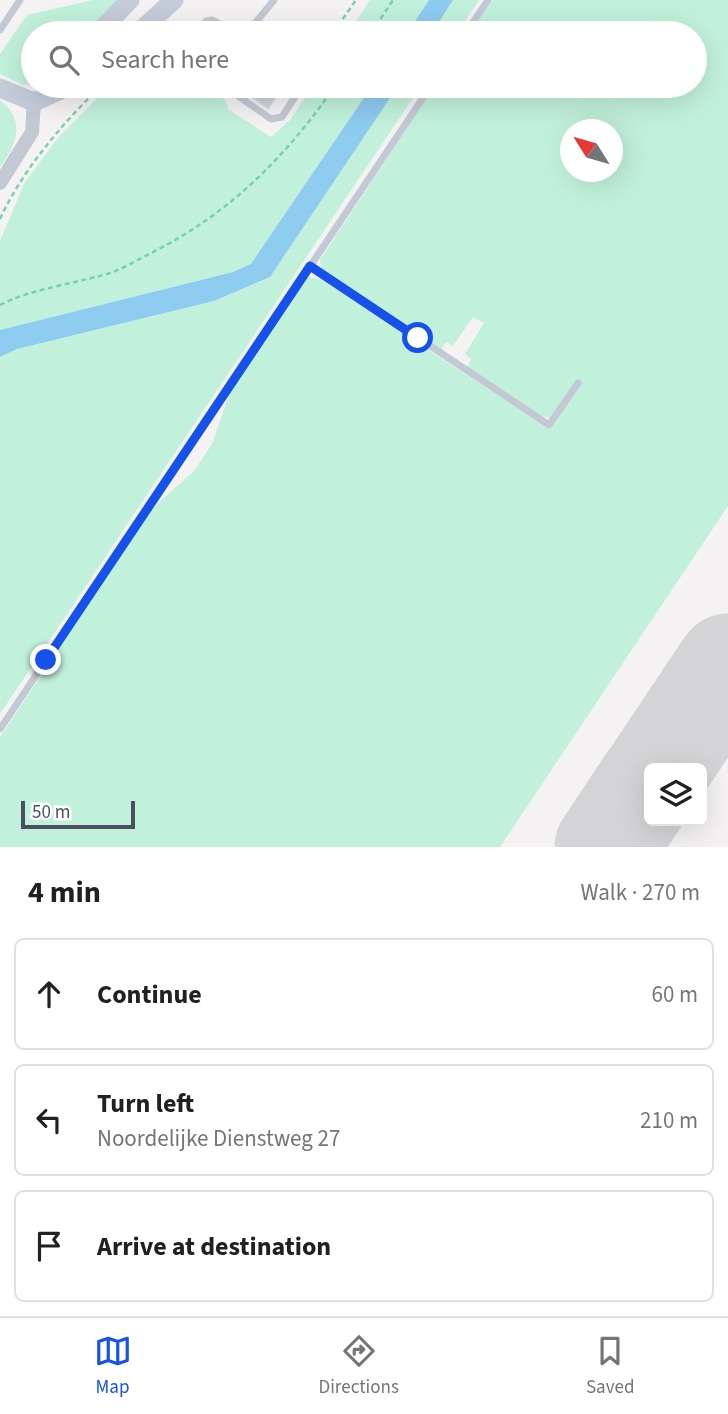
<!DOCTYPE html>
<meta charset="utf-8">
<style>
:root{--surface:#fff;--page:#f6f6f6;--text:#202124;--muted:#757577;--line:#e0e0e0;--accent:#1652ea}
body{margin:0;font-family:"Source Sans 3",sans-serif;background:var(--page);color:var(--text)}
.controls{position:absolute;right:21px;bottom:21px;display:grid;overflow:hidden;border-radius:10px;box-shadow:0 7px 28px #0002}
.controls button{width:63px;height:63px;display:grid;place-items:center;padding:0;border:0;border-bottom:2px solid var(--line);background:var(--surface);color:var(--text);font:35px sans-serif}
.compass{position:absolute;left:560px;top:119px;width:63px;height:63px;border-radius:50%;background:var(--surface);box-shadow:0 7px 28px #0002;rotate:307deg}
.scale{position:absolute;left:21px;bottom:18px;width:114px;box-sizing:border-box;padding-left:7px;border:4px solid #495160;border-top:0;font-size:19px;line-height:24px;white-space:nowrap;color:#495160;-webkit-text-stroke:5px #fff;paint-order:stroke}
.stop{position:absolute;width:21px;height:21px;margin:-16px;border:5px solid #1652ea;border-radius:50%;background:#fff}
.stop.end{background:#1652ea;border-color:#fff;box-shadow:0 2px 7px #0008}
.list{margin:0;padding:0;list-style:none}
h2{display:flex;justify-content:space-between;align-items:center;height:91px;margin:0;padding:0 28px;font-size:30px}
h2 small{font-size:23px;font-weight:400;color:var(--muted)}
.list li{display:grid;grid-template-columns:46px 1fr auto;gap:21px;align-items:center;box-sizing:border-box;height:112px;margin:0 14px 14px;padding:0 14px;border:2px solid var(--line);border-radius:10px}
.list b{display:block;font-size:26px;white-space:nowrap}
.list p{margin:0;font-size:23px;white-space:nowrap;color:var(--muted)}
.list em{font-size:23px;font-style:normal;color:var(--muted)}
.icon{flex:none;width:38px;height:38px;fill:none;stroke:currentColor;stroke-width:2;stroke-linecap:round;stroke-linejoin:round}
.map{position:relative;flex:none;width:728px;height:847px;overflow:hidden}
.search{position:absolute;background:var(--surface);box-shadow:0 7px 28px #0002;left:21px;right:21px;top:21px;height:77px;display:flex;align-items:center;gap:18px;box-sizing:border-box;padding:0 24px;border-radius:38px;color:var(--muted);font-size:26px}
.sheet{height:469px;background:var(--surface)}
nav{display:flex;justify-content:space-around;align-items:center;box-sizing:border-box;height:98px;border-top:2px solid var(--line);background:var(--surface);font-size:19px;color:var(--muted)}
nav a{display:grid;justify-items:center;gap:4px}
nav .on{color:var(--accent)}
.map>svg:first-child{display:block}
.green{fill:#c1f1db;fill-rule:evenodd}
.water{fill:#8dcbef}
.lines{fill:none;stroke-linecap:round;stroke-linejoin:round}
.runway{stroke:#d4d4d7;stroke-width:103}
.building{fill:#ced0d6;stroke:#d6d7dd;stroke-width:2}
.path{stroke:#78d0b2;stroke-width:2.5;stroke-dasharray:5 3.5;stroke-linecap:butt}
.lane{stroke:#c3c9d3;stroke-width:7}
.street{stroke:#c3c9d3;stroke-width:14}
.secondary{stroke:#c4ccda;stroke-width:19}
.route{stroke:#1652ea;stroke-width:9}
</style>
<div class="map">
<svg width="728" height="847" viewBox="0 0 728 847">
<rect width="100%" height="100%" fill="#f4f2f2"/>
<!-- green -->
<g class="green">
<polygon points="93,0 121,0 89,33 33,33 33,84 23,85 0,74 0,54 27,15"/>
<polygon points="370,0 429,0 407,33 348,33"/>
<polygon points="453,0 479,0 457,33 432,33"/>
<path d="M493,0H728V506L500,847H0V737L153,508L194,471L212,444L230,392L307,277L320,279L549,429L580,382L576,380L550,418L541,416L467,367L471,359L465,354L484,323L473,317L453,346L446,342L441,350L322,271L320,260L435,86H695V33H470ZM570,130H612V172H570Z"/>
<polygon points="109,86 206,86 225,100 229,110 271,137 290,120 313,86 372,86 252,264 233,272 0,330 0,241 24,184 57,139"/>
<polygon points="398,86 421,86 0,714 0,357 17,349 214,301 270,277"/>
<path d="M0,100C26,120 17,144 0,167Z"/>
</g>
<!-- water -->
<g class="water">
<polygon points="429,0 453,0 432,33 407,33"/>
<polygon points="372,86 398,86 270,277 214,301 17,349 0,357 0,330 233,272 251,264"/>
</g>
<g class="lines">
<!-- runway -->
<g class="runway">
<polyline points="659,768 728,665"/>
<polyline points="606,847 649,782"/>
</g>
</g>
<!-- building -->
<g class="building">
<polygon points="236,86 277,86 264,105"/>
<polygon points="236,86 284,86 268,108"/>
</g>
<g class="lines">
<!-- path -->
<g class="path">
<polyline points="333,33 356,0"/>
<polyline points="371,33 393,0"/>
<path d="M0,219C23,169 62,124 101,86"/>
<path d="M0,305C30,289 79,283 113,272C126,267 139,259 151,253C229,214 286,157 335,86"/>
</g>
<!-- lane -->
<g class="lane">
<polyline points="0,30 20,0"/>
<polyline points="197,33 206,21 212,20 222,25"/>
<polyline points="211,33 223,25 235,32 252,27 274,0"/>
<polyline points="466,33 488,0"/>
<polyline points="224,86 271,119 282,117 302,86"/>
<polyline points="310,266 549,425 578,383"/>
<polyline points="0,729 431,86"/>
</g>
<!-- street -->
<polyline class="street" points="0,183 32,132 34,102"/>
<!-- secondary -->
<g class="secondary">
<polyline points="98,33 130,0"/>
<polyline points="138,33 174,0"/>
<polyline points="0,88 34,102 69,86"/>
</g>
</g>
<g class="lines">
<!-- route -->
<polyline class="route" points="46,660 310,266 418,338"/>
</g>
</svg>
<div class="controls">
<button><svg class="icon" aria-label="layers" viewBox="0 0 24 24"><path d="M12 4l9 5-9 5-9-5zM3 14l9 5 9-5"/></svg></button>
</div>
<svg class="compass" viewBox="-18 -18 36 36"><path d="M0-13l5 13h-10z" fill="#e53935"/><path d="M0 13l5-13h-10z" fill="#757577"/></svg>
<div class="scale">50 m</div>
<div class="stop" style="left:418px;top:338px"></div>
<div class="stop end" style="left:46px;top:660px"></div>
<div class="search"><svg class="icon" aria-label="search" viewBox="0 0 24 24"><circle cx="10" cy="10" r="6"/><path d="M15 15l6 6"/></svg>Search here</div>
</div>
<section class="sheet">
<h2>4 min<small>Walk · 270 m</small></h2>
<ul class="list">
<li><svg class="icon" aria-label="ahead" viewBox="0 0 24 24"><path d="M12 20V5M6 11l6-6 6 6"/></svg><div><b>Continue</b></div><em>60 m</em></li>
<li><svg class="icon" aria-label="left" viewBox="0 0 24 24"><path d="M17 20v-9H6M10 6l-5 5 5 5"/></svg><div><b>Turn left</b><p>Noordelijke Dienstweg 27</p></div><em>210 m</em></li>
<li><svg class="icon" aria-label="arrive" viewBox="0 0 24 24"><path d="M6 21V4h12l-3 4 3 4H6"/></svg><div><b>Arrive at destination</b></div></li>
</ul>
</section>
<nav>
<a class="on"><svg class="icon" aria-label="map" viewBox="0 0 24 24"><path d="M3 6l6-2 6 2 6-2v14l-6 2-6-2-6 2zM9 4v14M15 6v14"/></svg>Map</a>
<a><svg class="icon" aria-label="directions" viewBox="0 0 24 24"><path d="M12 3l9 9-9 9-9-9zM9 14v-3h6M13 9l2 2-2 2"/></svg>Directions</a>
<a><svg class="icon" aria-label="saved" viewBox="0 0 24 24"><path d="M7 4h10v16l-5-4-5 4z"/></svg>Saved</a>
</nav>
